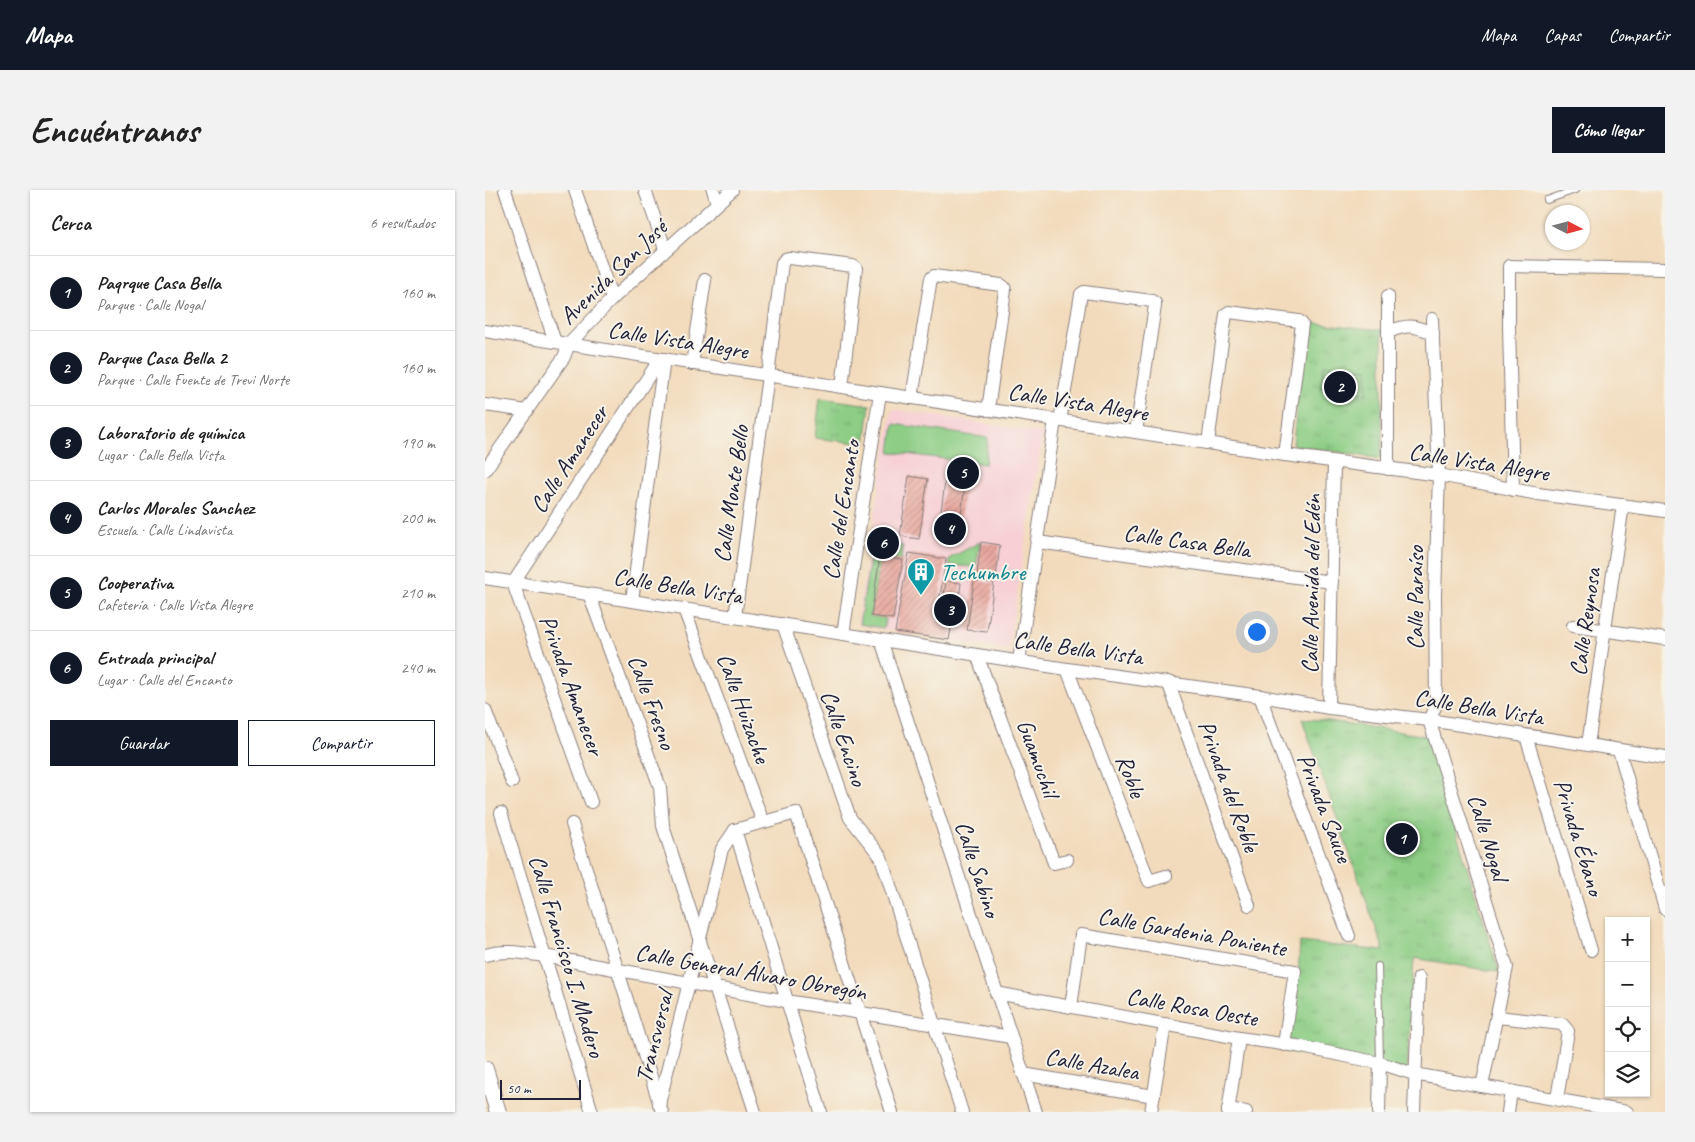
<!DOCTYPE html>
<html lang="es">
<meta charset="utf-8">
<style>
:root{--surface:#fff;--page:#f2f2f2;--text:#222;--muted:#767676;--line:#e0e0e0;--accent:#111827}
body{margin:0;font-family:Caveat,sans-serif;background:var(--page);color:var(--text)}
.controls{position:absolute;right:15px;bottom:15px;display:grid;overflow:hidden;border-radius:0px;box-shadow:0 1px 4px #0004}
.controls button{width:45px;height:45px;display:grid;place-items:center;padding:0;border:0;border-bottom:1px solid var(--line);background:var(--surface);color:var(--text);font:25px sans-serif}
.compass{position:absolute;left:1060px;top:15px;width:45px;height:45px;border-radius:50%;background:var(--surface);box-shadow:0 1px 4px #0004;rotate:96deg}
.scale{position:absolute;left:15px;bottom:12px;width:81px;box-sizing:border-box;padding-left:5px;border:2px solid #22223b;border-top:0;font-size:14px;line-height:18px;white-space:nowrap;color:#22223b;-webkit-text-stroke:4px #f7f3e8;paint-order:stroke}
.you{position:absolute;left:771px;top:441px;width:18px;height:18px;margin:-12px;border:4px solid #fff;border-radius:50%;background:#1a73e8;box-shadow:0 0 0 8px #1a73e833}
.badge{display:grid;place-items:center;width:32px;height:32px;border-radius:50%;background:var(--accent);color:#fff;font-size:16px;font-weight:700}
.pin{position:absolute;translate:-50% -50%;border:2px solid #fff;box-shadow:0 1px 5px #0006}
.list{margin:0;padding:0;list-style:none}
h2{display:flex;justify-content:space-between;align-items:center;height:65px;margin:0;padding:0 20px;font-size:21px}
h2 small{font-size:16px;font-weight:400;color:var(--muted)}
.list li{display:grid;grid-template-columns:32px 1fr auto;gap:15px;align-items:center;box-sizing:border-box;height:75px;padding:0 20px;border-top:1px solid var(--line)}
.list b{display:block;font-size:19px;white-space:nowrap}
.list p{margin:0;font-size:16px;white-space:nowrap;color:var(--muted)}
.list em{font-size:16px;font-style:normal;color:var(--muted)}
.actions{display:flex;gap:10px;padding:15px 20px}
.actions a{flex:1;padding:11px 0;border:1px solid var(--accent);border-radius:0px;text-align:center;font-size:18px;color:var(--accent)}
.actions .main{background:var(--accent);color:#fff}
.icon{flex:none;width:28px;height:28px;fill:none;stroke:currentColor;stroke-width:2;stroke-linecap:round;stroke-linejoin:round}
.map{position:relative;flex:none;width:1180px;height:922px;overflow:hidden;border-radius:0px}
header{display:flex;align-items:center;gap:30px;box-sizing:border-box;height:70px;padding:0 25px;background:var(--accent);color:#fff}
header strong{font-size:24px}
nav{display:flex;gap:28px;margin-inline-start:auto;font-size:18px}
.intro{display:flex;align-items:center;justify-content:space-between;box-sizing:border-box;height:120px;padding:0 30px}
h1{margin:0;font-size:35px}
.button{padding:12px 22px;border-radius:0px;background:var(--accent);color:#fff;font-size:18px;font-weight:700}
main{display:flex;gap:30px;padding:0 30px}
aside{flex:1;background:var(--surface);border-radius:0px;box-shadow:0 1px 4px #0004}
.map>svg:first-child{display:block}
.built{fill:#f7cfd4}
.grass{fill:url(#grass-tufts);stroke:#587860}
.garden{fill:#8dcd85;stroke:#587860}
.building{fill:url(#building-hatch)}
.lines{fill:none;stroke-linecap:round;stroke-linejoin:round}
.service-casing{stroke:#8a7e7c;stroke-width:8}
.minor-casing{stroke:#8a7e7c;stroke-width:14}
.tertiary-casing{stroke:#8a7e7c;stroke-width:18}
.service{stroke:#fff;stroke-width:6}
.minor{stroke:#fff;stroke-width:12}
.tertiary{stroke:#fff;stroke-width:16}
.labels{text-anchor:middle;stroke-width:4;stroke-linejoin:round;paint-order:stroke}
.street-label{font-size:24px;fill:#22223b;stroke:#f7f3e8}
.culture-label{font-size:24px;fill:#0d838f;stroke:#f7f3e8;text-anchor:start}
</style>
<header>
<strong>Mapa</strong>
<nav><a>Mapa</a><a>Capas</a><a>Compartir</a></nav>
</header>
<div class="intro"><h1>Encuéntranos</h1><a class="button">Cómo llegar</a></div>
<main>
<aside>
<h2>Cerca<small>6 resultados</small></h2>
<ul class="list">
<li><span class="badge">1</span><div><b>Paqrque Casa Bella</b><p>Parque · Calle Nogal</p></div><em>160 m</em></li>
<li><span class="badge">2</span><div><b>Parque Casa Bella 2</b><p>Parque · Calle Fuente de Trevi Norte</p></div><em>160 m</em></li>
<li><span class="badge">3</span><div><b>Laboratorio de química</b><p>Lugar · Calle Bella Vista</p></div><em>190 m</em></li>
<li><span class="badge">4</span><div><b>Carlos Morales Sanchez</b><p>Escuela · Calle Lindavista</p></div><em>200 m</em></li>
<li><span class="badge">5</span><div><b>Cooperativa</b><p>Cafetería · Calle Vista Alegre</p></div><em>210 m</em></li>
<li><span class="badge">6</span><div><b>Entrada principal</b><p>Lugar · Calle del Encanto</p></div><em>240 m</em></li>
</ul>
<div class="actions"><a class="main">Guardar</a><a>Compartir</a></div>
</aside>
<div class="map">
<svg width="1180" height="922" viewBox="0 0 1180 922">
<defs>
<pattern id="grass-tufts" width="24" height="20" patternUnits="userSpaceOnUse" patternTransform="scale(1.25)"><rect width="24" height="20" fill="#8dcd85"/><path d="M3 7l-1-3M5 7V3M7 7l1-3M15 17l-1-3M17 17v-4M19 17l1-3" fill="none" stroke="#79b074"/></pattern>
<pattern id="building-hatch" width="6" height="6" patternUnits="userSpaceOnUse" patternTransform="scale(1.25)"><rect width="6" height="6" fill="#e8a69d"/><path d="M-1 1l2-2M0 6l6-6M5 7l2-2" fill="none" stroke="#bc8781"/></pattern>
</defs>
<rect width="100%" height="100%" fill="#f7f3e8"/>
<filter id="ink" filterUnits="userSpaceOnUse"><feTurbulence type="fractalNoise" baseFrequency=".02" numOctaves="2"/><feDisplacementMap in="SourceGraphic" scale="10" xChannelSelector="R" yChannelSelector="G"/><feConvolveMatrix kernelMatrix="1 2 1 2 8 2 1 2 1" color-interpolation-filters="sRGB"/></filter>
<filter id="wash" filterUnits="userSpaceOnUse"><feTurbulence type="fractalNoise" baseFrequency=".0096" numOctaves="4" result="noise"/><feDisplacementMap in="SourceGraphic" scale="20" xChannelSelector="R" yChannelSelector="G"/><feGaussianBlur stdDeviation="1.12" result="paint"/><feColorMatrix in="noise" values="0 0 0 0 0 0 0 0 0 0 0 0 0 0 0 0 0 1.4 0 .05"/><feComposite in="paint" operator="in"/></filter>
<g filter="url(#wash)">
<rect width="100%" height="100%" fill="#f2dbbc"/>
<!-- built -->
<polygon class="built" points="407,219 558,243 523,460 372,435"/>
<!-- grass -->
<g class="grass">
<polygon points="820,132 897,140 897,269 808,255"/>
<polygon points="335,208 385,215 380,254 330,248"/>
<polygon points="817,529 838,530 942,546 1014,782 929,768 922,886 895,879 801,861 813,783 815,752 899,761"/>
</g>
<!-- garden -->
<g class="garden">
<polygon points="839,175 883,179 882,204 836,198"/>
<polygon points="409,234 503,248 500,274 405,262"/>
<polygon points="388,352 418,356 416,370 395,367 386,426 401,428 399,438 374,434"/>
<polygon points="495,352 491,377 463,375 465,368"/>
</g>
<g id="blocks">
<!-- building -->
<g class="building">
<polygon points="476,277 482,277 481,289 474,289"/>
<polygon points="424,286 443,289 434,349 415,346"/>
<polygon points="460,292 480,295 472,354 452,351"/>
<polygon points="391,339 409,342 407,359 389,357"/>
<polygon points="496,352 515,355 511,387 492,384"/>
<polygon points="424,363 461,369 451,430 455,431 461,391 476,393 471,433 467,432 464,450 410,442"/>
<polygon points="395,366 418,370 408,429 386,426"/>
<polygon points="489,391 509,393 502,442 482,440"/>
</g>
</g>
</g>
<g filter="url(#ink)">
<use href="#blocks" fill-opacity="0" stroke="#8a7e7c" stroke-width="1"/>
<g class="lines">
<defs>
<g id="service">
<polyline points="1062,10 1090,0"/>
<polyline points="893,776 895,873"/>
</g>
<g id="minor">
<polyline points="20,0 70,152"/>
<polyline points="90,0 127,109"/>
<polyline points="160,0 180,59"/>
<polyline points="228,0 232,13"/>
<polyline points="0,141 395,203 800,265 954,285 1053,304 1180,321"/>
<path d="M903,142C923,134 928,135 948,143"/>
<polyline points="207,174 220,90"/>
<polyline points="427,208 446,88 449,86 516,95 519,97 520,100 503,220"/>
<polyline points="0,215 42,221"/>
<polyline points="575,231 596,104 599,102 667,111 670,113 670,116 651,242"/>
<polyline points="723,253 741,124 744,122 814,131 817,134 800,265"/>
<polyline points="903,279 903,106"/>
<polyline points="0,280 79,167 84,154 127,109 247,0"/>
<polyline points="1028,300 1024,136 1024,76 1180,79"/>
<polyline points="552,352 847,392"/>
<polyline points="0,388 582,479 775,506 844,518 944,530 1180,567"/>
<polyline points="104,404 175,597 178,636 270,922"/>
<polyline points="147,411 179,169"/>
<polyline points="199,419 278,632"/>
<polyline points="250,427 283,186 297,73 300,69 304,68 368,76 371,78 357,197"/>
<polyline points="298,434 365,628 396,667 477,922"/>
<polyline points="1088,436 1180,449"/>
<polyline points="358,444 395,203"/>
<polyline points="396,450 551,922"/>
<polyline points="492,465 569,673 582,670"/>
<polyline points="534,471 570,230"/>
<polyline points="582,479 664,691 681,686"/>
<polyline points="683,492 764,715"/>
<polyline points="775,506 864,746"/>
<polyline points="844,518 849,272"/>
<polyline points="0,520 27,592"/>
<polyline points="944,530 951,515 950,405 954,285 947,129"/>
<polyline points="944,530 1022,777 997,896"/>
<polyline points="1041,546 1106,760"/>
<polyline points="1103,555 1138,315"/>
<polyline points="1134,560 1180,719"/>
<polyline points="106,612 28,393 175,169"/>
<polyline points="16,623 107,922"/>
<polyline points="87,634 177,922"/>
<polyline points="250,640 311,623 407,922"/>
<polyline points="250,640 336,922"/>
<path d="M0,765C20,759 38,763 59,766L301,811L526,847"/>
<polyline points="511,803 754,848 812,856 895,873 929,884 1142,922"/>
<polyline points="586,817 596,745 810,781 799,855"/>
<polyline points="1012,827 1077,834 1083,841 1072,909"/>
<polyline points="538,884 669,906"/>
<polyline points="174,914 237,659 250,640"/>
<polyline points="743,919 761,922"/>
<polyline points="666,922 680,834"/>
<polyline points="743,922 754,848"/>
<polyline points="894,922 895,873"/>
<polyline points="929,922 934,788"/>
<polyline points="1023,922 1026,901"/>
</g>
<polyline id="tertiary" points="0,879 13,922"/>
</defs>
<!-- service casing -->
<use href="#service" class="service-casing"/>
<!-- minor casing -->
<use href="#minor" class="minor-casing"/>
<!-- tertiary casing -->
<use href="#tertiary" class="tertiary-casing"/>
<!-- service -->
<use href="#service" class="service"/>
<!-- minor -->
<use href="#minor" class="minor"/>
<!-- tertiary -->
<use href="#tertiary" class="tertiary"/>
</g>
</g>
<!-- icons -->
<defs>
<symbol id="building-pin" viewBox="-11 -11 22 30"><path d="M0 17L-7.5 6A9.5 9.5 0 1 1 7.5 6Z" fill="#0f9aa8" stroke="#f7f3e8"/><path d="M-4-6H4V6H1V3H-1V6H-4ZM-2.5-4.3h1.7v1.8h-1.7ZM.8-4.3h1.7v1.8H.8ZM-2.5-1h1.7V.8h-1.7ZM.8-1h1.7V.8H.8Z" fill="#fff"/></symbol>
</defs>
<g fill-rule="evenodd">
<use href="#building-pin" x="420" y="366" width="32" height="43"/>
</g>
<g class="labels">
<!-- street labels -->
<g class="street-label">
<text transform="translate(128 82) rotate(-44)" y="8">Avenida San José</text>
<text transform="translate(193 150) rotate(9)" y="8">Calle Vista Alegre</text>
<text transform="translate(593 212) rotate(9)" y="8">Calle Vista Alegre</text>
<text transform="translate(84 269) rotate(-57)" y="8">Calle Amanecer</text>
<text transform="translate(994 272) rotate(9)" y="8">Calle Vista Alegre</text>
<text transform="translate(246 304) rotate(-82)" y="8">Calle Monte Bello</text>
<text transform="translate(356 320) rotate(-81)" y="8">Calle del Encanto</text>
<text transform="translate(702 351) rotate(8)" y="8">Calle Casa Bella</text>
<text transform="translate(826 394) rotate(-89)" y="8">Calle Avenida del Edén</text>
<text transform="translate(193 396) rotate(9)" y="8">Calle Bella Vista</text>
<text transform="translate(930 408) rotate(-90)" y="8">Calle Paraíso</text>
<text transform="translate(1100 432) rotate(-82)" y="8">Calle Reynosa</text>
<text transform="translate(593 458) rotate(8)" y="8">Calle Bella Vista</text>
<text transform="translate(87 495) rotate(70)" y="8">Privada Amanecer</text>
<text transform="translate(167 512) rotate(70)" y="8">Calle Fresno</text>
<text transform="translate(994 517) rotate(9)" y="8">Calle Bella Vista</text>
<text transform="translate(259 518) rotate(70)" y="8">Calle Huizache</text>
<text transform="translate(359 548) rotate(71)" y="8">Calle Encino</text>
<text transform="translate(553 568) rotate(70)" y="8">Guamuchil</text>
<text transform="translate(646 586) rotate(69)" y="8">Roble</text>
<text transform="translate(744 596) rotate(70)" y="8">Privada del Roble</text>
<text transform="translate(840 618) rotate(69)" y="8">Privada Sauce</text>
<text transform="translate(1003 647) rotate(73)" y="8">Calle Nogal</text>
<text transform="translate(1094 647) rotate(73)" y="8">Privada Ébano</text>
<text transform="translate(493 679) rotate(72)" y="8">Calle Sabino</text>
<text transform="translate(707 742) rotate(10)" y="8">Calle Gardenia Poniente</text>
<text transform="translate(82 766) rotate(73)" y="8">Calle Francisco I. Madero</text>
<text transform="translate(266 782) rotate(10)" y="8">Calle General Álvaro Obregón</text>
<text transform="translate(707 817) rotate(10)" y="8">Calle Rosa Oeste</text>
<text transform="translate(169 847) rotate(-76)" y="8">Transversal</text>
<text transform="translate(607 874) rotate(10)" y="8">Calle Azalea</text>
</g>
<!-- culture labels -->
<g class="culture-label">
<text x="455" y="390">Techumbre</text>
</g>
</g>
</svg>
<div class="controls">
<button>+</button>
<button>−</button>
<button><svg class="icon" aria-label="locate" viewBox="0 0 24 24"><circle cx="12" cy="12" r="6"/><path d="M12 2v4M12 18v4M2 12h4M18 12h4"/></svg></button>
<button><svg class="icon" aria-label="layers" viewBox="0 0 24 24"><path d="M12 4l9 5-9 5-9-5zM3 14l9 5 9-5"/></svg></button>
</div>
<svg class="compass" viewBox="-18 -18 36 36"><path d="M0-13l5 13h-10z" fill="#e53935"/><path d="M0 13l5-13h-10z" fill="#767676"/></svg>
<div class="scale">50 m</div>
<div class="you"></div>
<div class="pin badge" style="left:917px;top:649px">1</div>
<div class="pin badge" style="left:855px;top:197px">2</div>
<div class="pin badge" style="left:465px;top:420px">3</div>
<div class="pin badge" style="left:465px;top:339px">4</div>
<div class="pin badge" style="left:478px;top:283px">5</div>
<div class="pin badge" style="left:398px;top:353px">6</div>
</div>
</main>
